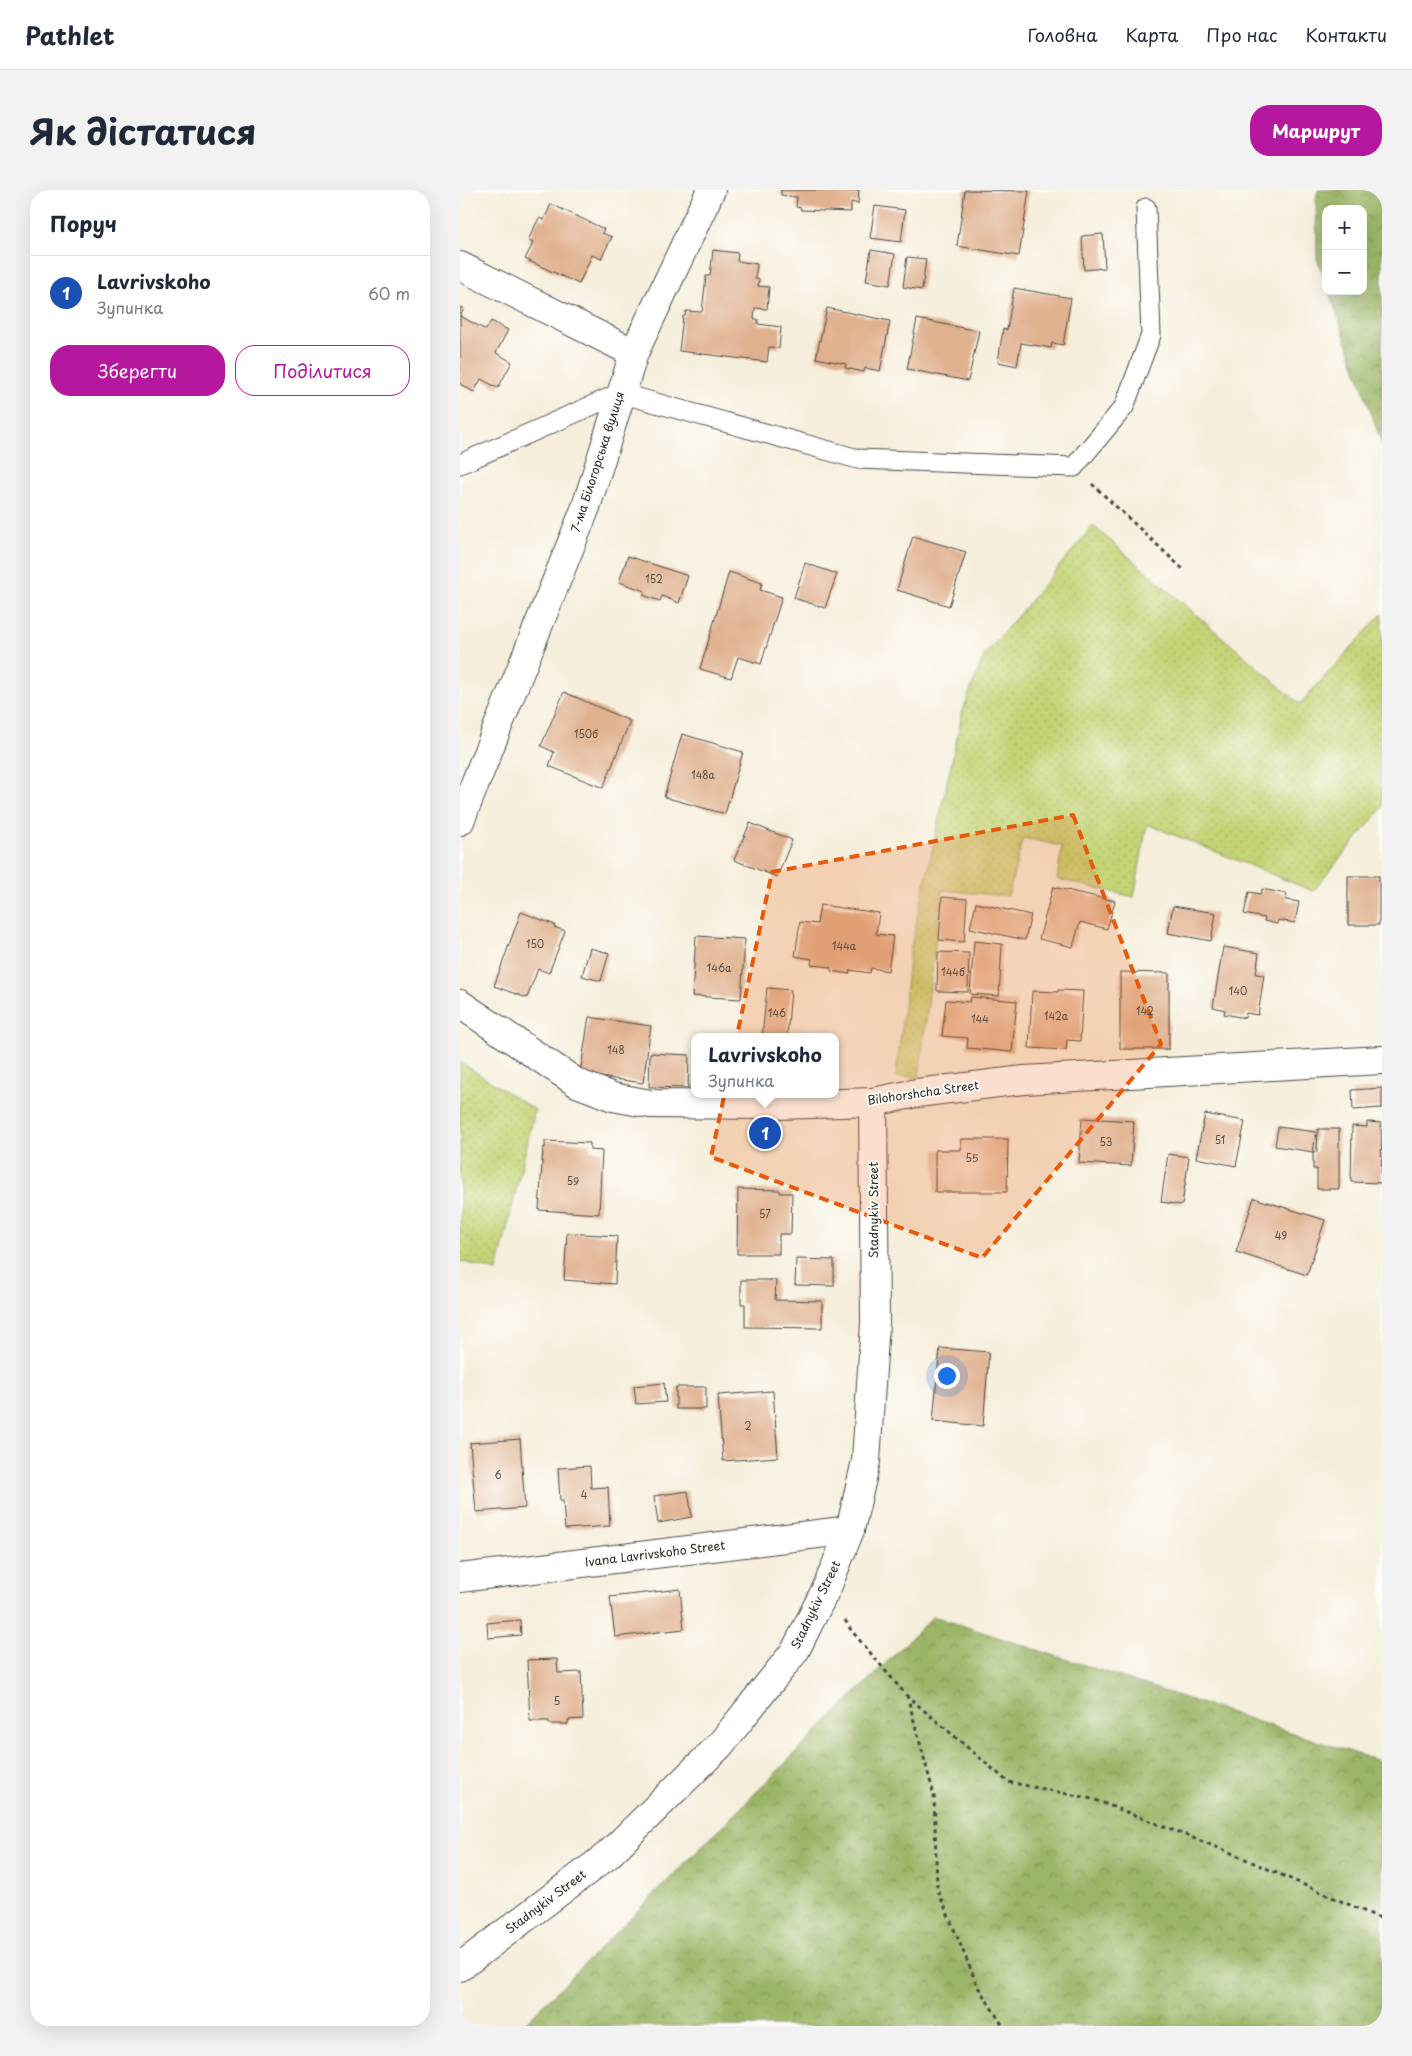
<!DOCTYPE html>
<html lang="uk">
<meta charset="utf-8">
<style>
:root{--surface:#fff;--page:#f2f2f3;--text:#1f2937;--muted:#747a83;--line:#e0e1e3;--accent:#b5179e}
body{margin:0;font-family:"Playpen Sans",sans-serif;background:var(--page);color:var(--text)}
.controls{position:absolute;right:15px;top:15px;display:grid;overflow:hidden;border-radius:10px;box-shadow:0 5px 20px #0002}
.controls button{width:45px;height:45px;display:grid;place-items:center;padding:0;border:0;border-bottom:1px solid var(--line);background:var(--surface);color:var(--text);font:25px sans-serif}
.you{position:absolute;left:486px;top:1185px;width:18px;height:18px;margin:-12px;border:4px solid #fff;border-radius:50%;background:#1a73e8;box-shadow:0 0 0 8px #1a73e833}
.badge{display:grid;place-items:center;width:32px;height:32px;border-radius:50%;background:var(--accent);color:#fff;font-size:16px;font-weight:700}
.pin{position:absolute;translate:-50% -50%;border:2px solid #fff;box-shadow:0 1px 5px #0006}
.popup{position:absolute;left:231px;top:843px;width:148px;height:65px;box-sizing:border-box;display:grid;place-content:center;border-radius:10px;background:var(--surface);filter:drop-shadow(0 1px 4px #0005);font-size:16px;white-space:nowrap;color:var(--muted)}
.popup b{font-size:19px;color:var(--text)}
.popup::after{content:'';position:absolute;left:50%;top:100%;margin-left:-10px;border:10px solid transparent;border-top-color:var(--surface)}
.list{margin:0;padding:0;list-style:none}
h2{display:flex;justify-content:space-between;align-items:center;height:65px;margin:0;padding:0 20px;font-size:21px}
h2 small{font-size:16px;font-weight:400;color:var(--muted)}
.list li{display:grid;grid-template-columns:32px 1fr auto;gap:15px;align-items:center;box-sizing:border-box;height:75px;padding:0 20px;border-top:1px solid var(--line)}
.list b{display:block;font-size:19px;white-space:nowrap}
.list p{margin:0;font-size:16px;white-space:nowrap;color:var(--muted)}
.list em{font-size:16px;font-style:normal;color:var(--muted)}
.actions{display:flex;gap:10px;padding:15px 20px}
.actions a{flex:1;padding:11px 0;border:1px solid var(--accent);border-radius:20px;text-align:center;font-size:18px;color:var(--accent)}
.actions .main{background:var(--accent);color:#fff}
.map{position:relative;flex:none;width:922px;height:1836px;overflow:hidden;border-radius:20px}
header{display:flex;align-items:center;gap:30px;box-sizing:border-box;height:70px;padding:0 25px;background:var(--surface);border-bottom:1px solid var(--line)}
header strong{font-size:24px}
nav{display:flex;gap:28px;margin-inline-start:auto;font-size:18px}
.intro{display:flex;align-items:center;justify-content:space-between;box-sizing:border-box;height:120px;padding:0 30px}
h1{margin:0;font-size:35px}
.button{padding:12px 22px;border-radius:20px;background:var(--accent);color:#fff;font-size:18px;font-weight:700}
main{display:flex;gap:30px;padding:0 30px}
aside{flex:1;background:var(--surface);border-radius:20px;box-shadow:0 5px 20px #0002}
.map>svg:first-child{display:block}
.forest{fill:url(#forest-crowns);stroke:#637049}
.garden{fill:url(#garden-dots);stroke:#788050}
.building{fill:#e0b18f}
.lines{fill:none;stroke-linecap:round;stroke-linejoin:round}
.service-casing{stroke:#494845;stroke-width:21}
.minor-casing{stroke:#494845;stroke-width:30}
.tertiary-casing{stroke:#494845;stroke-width:30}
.path{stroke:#494845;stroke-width:3;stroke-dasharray:4 4;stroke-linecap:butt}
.service{stroke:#fff;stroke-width:19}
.minor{stroke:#fff;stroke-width:28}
.tertiary{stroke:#fff;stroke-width:28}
.marked{fill:#e8590c;fill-opacity:0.2;stroke:#e8590c;stroke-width:4;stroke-dasharray:10 6;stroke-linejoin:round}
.labels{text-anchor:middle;stroke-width:4;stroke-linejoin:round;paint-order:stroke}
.number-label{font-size:10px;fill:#584c44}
.street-label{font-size:12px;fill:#2b2b2b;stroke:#fdfcf7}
</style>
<header>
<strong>Pathlet</strong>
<nav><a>Головна</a><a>Карта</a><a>Про нас</a><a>Контакти</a></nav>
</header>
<div class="intro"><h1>Як дістатися</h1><a class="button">Маршрут</a></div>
<main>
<aside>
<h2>Поруч<small></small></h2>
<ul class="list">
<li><span class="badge" style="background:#1a4fb4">1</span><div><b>Lavrivskoho</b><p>Зупинка</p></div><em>60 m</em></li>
</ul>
<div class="actions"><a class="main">Зберегти</a><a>Поділитися</a></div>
</aside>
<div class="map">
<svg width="922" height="1836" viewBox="0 0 922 1836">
<defs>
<pattern id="forest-crowns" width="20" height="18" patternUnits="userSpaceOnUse" patternTransform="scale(1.25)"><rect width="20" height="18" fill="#9bb667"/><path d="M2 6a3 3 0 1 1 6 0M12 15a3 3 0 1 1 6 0" fill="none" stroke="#7f9455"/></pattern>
<pattern id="garden-dots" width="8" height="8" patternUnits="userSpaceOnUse" patternTransform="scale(1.25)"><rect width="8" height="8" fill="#c4d476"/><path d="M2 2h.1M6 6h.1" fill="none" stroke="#a9b666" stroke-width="1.8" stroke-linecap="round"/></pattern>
</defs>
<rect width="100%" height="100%" fill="#fdfcf7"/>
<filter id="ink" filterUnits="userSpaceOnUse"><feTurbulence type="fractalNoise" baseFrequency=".02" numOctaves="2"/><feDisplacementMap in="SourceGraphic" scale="10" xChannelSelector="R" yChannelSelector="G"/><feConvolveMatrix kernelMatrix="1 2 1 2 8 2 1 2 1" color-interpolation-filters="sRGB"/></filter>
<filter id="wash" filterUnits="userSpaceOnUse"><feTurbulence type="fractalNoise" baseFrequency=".0096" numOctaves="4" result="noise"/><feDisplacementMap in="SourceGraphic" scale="20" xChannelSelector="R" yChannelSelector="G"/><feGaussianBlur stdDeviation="1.12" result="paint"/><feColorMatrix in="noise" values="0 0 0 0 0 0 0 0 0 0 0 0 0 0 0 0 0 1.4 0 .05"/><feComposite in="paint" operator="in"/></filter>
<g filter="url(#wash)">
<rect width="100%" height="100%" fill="#f6eedb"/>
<!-- forest -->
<g class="forest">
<polygon points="858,0 922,0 922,254 869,101 903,101 903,19 866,19 866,92 857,68 856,9"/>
<polygon points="473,1426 922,1572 922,1836 62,1836"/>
</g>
<!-- garden -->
<g class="garden">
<polygon points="633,336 840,514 922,424 922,618 853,701 687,634 674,707 597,689 602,656 563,648 548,706 482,700 459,887 436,887 450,761 503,520 524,466"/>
<polygon points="0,872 75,920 37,1081 0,1071"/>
</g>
<g id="blocks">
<!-- building -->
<g class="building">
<polygon points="321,0 399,0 398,14 391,12 391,22 341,20 341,18 336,17 337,7 321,5"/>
<polygon points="505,0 569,1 559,66 497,56"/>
<polygon points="91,14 144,39 142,43 152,47 141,69 132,65 119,94 65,69 73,53 68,50 79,28 84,30"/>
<polygon points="415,16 445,20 441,52 410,48"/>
<polygon points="643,44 645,78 624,80 622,46"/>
<polygon points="253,60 278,63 277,71 297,74 295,89 299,89 298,96 309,97 307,119 295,118 294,129 298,129 298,134 321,137 319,158 309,157 307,172 219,161 223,126 225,126 226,121 242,122 246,86 250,86"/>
<polygon points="411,60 435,64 430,95 406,91"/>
<polygon points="447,67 466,69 462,100 443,97"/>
<polygon points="554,98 611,108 603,155 592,153 591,158 561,153 557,176 538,172 543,139 547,140"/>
<polygon points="0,117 4,119 0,126 26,140 31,131 48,140 36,163 52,172 38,198 21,189 14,202 0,194"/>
<polygon points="367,118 430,131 420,181 405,178 404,182 385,178 386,174 356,168"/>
<polygon points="457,129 519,141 508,191 447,179"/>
<polygon points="453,346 506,362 489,416 437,400"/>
<polygon points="168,366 228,386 219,413 202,406 200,411 183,405 185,401 159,392"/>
<polygon points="345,373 377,384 365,418 334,408"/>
<polygon points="269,382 302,393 300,400 322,407 301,474 278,467 271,488 240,479"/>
<polygon points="104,502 170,531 143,598 89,576 94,562 81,556"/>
<polygon points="222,544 283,562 265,624 204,607"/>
<polygon points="290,633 332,650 317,687 274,670"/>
<rect x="888" y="686" width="31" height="49"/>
<polygon points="593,697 655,711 647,739 620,732 613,757 579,749"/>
<polygon points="802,699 827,704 826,710 839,712 835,733 818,730 817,734 804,731 805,728 784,724 789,702 801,704"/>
<polygon points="482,707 507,709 504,752 479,750"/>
<polygon points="516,713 571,725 565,750 510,738"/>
<polygon points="360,715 419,723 416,744 433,746 428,781 411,778 410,783 390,780 389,784 371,781 371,777 351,775 352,769 335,766 340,732 357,734"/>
<polygon points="713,716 756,723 751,751 708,743"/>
<polygon points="61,722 95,735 94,737 105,741 89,783 78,779 67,808 34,796"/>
<polygon points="236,746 285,749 281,809 232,806"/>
<polygon points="514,751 542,754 539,806 510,804"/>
<polygon points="763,757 799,763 796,784 804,785 798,825 786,823 785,828 764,824 765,820 753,817"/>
<polygon points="130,758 149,763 141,791 122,786"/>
<polygon points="478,762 509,763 508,802 477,801"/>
<polygon points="660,782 709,783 709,859 660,859"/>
<polygon points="307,798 331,800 327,847 302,847"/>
<polygon points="598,800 623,801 620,851 607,850 606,860 569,858 572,801 598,802"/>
<polygon points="511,807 557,811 552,862 507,858 508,848 482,846 486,810 510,812"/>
<polygon points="129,827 191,836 183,893 120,884"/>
<polygon points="190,863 229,865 228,898 189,897"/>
<polygon points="922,898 922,918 893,920 892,900"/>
<polygon points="745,924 785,931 776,976 736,968"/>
<polygon points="622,928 674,931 671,976 619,973"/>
<polygon points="907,932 921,933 922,993 891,992 892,936 907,937"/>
<polygon points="818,937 856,942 853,962 815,956"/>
<polygon points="858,939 879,939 879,999 857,999 857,979 853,979 853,962 857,962"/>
<polygon points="501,949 548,949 547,1002 475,1002 475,960 501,960"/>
<polygon points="85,951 130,953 130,960 142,961 139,1024 79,1020 83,958 85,958"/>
<polygon points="708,964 729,967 722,1015 701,1012"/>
<polygon points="278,999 320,1000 320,1003 332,1003 331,1044 319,1044 319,1064 277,1064"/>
<polygon points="794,1008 865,1030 847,1085 776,1062"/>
<polygon points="107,1043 157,1046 155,1094 104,1090"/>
<polygon points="336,1069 374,1070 374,1096 335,1095"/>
<polygon points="281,1090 316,1090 315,1110 362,1111 362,1138 285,1137 285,1114 281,1114"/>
<polygon points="480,1158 529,1162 523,1236 473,1231"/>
<polygon points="204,1193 206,1212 176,1214 174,1196"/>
<rect x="216" y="1197" width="30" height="22"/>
<polygon points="313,1201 318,1267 263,1271 258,1205"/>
<polygon points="60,1249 65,1318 16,1322 10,1253"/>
<polygon points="130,1276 131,1298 148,1297 150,1336 105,1339 103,1311 100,1311 98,1278"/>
<polygon points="228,1301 232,1327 198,1333 194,1306"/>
<polygon points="220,1399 224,1439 155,1447 150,1407"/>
<polygon points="60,1430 61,1445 28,1448 27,1433"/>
<polygon points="97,1469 98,1483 121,1482 123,1529 108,1530 108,1534 89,1534 89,1531 70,1531 67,1470"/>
</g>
</g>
</g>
<g filter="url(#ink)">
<use href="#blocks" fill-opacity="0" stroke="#494845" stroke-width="1"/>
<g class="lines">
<defs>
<polyline id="service" points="0,274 160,203 398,269 614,277 664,217 691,145 686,18"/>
<g id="minor">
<polyline points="0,76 174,163"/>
<polyline points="0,631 126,317 174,163 251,0"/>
<polyline points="0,1388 390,1340"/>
<polyline points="0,1777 148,1665 260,1555 335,1461 368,1395 390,1340 406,1271 415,1133 413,912"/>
</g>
<polyline id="tertiary" points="0,814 117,893 153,907 190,914 319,915 413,912 457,903 564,890 922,870"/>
</defs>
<!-- service casing -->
<use href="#service" class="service-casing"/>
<!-- minor casing -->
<use href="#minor" class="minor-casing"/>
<!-- tertiary casing -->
<use href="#tertiary" class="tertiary-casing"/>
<!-- path -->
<g class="path">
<polyline points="632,294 725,381"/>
<polyline points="385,1430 391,1440 446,1505 548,1592 633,1609 769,1662 922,1729"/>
<polyline points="447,1505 474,1605 477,1698 518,1797 543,1836"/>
</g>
<!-- service -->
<use href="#service" class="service"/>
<!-- minor -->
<use href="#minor" class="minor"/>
<!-- tertiary -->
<use href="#tertiary" class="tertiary"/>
</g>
</g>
<!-- marked area -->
<path class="marked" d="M613,625L701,854L522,1068L251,967L312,682Z"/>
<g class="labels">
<!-- number labels -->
<g class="number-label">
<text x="194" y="393">152</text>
<text x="126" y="548">150б</text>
<text x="243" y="589">148а</text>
<text x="75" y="758">150</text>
<text x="384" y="760">144а</text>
<text x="259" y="782">146а</text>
<text x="493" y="786">144б</text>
<text x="778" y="805">140</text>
<text x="685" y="825">142</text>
<text x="317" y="827">146</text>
<text x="596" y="830">142а</text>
<text x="520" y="833">144</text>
<text x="156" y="864">148</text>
<text x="760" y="954">51</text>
<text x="646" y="956">53</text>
<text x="512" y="972">55</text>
<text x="113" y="995">59</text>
<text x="305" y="1028">57</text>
<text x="821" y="1050">49</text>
<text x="288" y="1240">2</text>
<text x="38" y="1289">6</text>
<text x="124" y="1309">4</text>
<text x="97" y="1515">5</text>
</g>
<!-- street labels -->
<g class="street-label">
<text transform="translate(138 272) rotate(-72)" y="4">7-ма Білогорська вулиця</text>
<text transform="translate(463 903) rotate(-8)" y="4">Bilohorshcha Street</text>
<text transform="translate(414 1020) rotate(-90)" y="4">Stadnykiv Street</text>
<text transform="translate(195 1364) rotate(-7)" y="4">Ivana Lavrivskoho Street</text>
<text transform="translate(356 1415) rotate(-64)" y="4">Stadnykiv Street</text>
<text transform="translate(86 1712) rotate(-37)" y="4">Stadnykiv Street</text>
</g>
</g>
</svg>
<div class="controls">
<button>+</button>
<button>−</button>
</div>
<div class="you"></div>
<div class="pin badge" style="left:305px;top:943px;background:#1a4fb4">1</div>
<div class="popup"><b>Lavrivskoho</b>Зупинка</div>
</div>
</main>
